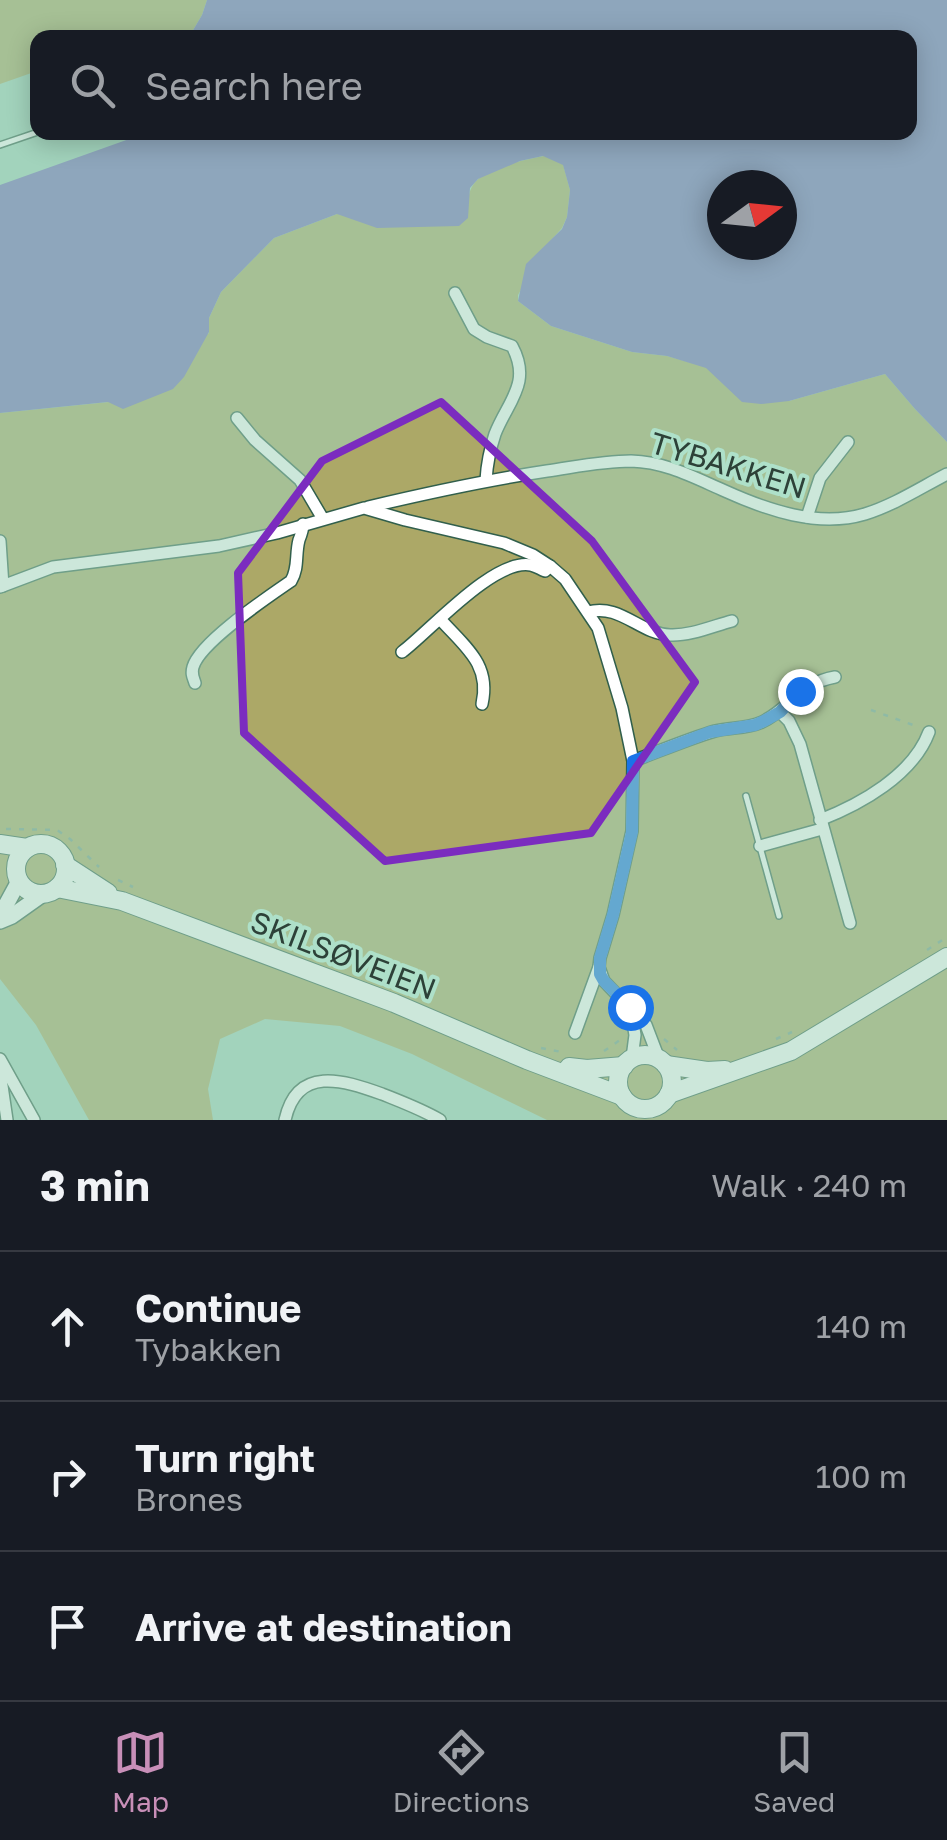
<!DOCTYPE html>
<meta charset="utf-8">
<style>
:root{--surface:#171b24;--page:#242831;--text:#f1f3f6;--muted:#9ea1a6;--line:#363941;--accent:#c88fb8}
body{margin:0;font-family:"Golos Text",sans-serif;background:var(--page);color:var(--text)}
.compass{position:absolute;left:707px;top:170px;width:90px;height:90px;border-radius:50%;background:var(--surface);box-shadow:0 5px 25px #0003;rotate:75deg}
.stop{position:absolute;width:30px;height:30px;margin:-22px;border:8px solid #1a73e8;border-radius:50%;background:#fff}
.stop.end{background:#1a73e8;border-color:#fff;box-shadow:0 2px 10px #0008}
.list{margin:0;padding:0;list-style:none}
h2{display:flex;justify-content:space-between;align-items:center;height:130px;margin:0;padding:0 40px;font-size:42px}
h2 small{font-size:32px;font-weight:400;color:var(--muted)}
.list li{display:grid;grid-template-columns:65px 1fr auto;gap:30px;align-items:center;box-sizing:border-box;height:150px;padding:0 40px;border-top:2px solid var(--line)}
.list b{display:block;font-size:38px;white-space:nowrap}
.list p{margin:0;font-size:32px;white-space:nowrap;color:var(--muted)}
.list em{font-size:32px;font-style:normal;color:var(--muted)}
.icon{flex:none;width:55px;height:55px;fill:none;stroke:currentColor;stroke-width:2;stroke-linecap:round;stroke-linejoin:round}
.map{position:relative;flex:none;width:947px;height:1120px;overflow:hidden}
.search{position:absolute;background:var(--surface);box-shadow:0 5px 25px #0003;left:30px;right:30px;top:30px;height:110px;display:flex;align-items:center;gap:25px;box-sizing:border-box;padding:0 35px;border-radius:20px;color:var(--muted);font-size:38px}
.sheet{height:580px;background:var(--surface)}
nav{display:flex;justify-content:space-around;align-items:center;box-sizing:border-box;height:140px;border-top:2px solid var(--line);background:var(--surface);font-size:28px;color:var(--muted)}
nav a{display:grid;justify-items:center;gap:5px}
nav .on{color:var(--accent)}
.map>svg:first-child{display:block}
.green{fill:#aca867}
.water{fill:#7570bc;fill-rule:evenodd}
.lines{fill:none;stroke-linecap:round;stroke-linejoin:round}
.service-casing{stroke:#315f4c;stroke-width:8}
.minor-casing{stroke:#315f4c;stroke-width:14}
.secondary-casing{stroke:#315f4c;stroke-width:18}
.primary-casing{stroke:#315f4c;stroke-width:20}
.path{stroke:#769c8a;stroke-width:2.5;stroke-dasharray:5 8;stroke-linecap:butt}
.service{stroke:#fff;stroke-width:5}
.minor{stroke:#fff;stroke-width:11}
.secondary{stroke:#fff;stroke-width:15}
.primary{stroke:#fff;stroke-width:18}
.route{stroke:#1a73e8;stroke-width:12}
.marked{fill:none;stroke:#7b2cbf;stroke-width:8;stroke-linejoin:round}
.labels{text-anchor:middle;stroke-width:8;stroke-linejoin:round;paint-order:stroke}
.street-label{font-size:30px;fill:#2d4138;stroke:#aee0c9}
</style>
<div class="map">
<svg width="947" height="1120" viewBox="0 0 947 1120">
<rect width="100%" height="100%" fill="#a2d3bc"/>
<!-- green -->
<g class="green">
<polygon points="0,0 207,0 202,15 189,37 38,38 37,71 0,84"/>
<path d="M544,156L563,164L570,190L567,217L562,228L545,247L518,295V301L551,326L632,352L667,356L706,367L789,401L885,374L915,409L947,442V1120H547L412,1054L340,1026L265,1019L220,1039L208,1089L213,1120H89L36,1025L0,979V413L109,402L209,333V318L221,292L274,238L337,214L468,218C468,207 467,194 473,185C484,167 524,160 544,156Z"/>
</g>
<!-- water -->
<path class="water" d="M207,0H947V442L915,409L885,374L789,401L761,404L742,402L706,368L667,356L632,352L551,326L518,301L526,264L562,229L567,217L570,190L563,165L543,156L520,161L478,179L470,188L468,218L459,226L377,228L337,214L274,238L221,292L209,318V332L184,377L173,389L123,409L108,402L0,413V185L146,133L910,132V38L189,37L202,15ZM722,185H782V245H722Z"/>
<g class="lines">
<defs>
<g id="service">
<polyline points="0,145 38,132"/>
<polyline points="746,796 779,916"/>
</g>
<g id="minor">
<path d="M455,293L474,329L487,337L512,346C532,383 508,401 495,434C490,449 487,464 486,480"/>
<polyline points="237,418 255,440 300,480 323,519"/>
<path d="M368,507C427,493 487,480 547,471C575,467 603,461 631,461C666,462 693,477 725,491C767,510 818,528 865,514C894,505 920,488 947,474"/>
<polyline points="807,517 820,478 848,442"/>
<polyline points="0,541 3,586"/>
<polyline points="0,587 53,567 219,546 277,533 364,508 405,520 504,543 533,555 550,566 565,579 598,628 622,708 633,761 632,831 613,915 600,958 599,967 604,981 646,1025 659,1059"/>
<path d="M588,612C620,603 640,634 670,635C690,636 713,626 732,621"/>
<path d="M440,619C465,647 491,664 482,704"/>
<path d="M402,652C430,631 494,558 531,565C536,566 540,569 545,571L550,566"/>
<path d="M195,683C193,677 191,674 193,667C200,642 268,597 291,581C299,568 295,555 299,540C301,535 303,530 303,524"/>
<polyline points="780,712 789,721 800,744 850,923"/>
<path d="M633,761C660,751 688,739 715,731C731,727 747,729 762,722C791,708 800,683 835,677"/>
<path d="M820,820C861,804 913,775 929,732"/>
<polyline points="760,846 822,829"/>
<polyline points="631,1011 635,1035 632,1058"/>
<polyline points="575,1033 599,967"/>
<polyline points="0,1059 34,1120"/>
<polyline points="0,1072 7,1120"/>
<path d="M285,1120C297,1065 343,1080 382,1094C402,1102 421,1109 440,1120"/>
</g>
<g id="secondary">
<polyline points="0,916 19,881"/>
<polyline points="0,921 12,916 43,894"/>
</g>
<g id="primary">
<polyline points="0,844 27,848"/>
<circle cx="41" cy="869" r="25"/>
<polyline points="65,865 108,893"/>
<polyline points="57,888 122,901 394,1003 527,1060 622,1096"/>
<circle cx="645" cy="1082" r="27"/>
<polyline points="666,1065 707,1071 725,1070"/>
<polyline points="569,1067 587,1069 624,1066"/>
<polyline points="669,1094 791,1051 947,957"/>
</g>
</defs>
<!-- service casing -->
<use href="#service" class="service-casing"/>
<!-- minor casing -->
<use href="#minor" class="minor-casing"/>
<!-- secondary casing -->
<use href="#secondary" class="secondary-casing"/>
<!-- primary casing -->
<use href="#primary" class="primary-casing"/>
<!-- path -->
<g class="path">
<polyline points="871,710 916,726"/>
<polyline points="6,829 57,830 70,839 99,867"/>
<polyline points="118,880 133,887"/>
<polyline points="927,950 947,937"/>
<polyline points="664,1039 677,1050"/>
<polyline points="776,1039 792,1032"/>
<polyline points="541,1048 562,1052"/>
<polyline points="604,1051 623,1038"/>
</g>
<!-- service -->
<use href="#service" class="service"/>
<!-- minor -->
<use href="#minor" class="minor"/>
<!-- secondary -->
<use href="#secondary" class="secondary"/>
<!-- primary -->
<use href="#primary" class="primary"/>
</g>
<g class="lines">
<!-- route -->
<polyline class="route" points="630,1007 604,981 600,974 600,958 613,915 632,832 633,761 710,732 755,725 764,721 780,712 800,691"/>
</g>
<!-- marked area -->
<path d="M0 0H947V1120H0ZM441,402L592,541L695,682L591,833L385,861L244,733L238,573L322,461Z" fill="#a2d3bc" fill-opacity=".55" fill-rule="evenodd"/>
<path class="marked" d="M441,402L592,541L695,682L591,833L385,861L244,733L238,573L322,461Z"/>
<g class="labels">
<!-- street labels -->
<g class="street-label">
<text transform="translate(728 466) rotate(17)" y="10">TYBAKKEN</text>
<text transform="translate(343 956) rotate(21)" y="10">SKILSØVEIEN</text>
</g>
</g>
</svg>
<svg class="compass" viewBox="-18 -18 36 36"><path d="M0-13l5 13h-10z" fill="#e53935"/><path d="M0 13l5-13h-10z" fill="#9ea1a6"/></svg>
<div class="stop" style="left:630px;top:1007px"></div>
<div class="stop end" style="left:800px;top:691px"></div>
<div class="search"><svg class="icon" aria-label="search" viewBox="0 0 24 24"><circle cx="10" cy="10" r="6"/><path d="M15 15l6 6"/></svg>Search here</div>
</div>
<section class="sheet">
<h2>3 min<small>Walk · 240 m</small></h2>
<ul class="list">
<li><svg class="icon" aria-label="ahead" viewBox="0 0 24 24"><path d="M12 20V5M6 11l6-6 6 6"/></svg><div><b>Continue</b><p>Tybakken</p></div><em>140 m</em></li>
<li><svg class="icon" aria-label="right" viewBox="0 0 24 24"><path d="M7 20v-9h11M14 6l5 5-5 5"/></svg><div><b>Turn right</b><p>Brones</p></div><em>100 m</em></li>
<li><svg class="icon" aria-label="arrive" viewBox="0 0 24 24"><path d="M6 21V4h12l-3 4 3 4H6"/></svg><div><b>Arrive at destination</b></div></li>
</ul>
</section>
<nav>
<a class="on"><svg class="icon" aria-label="map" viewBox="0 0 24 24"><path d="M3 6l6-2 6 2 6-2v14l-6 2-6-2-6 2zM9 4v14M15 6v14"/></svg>Map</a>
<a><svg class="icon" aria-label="directions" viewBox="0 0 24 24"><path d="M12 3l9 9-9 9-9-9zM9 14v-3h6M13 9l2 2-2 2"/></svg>Directions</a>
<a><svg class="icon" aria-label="saved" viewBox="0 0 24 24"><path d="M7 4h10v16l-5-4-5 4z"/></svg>Saved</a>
</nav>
